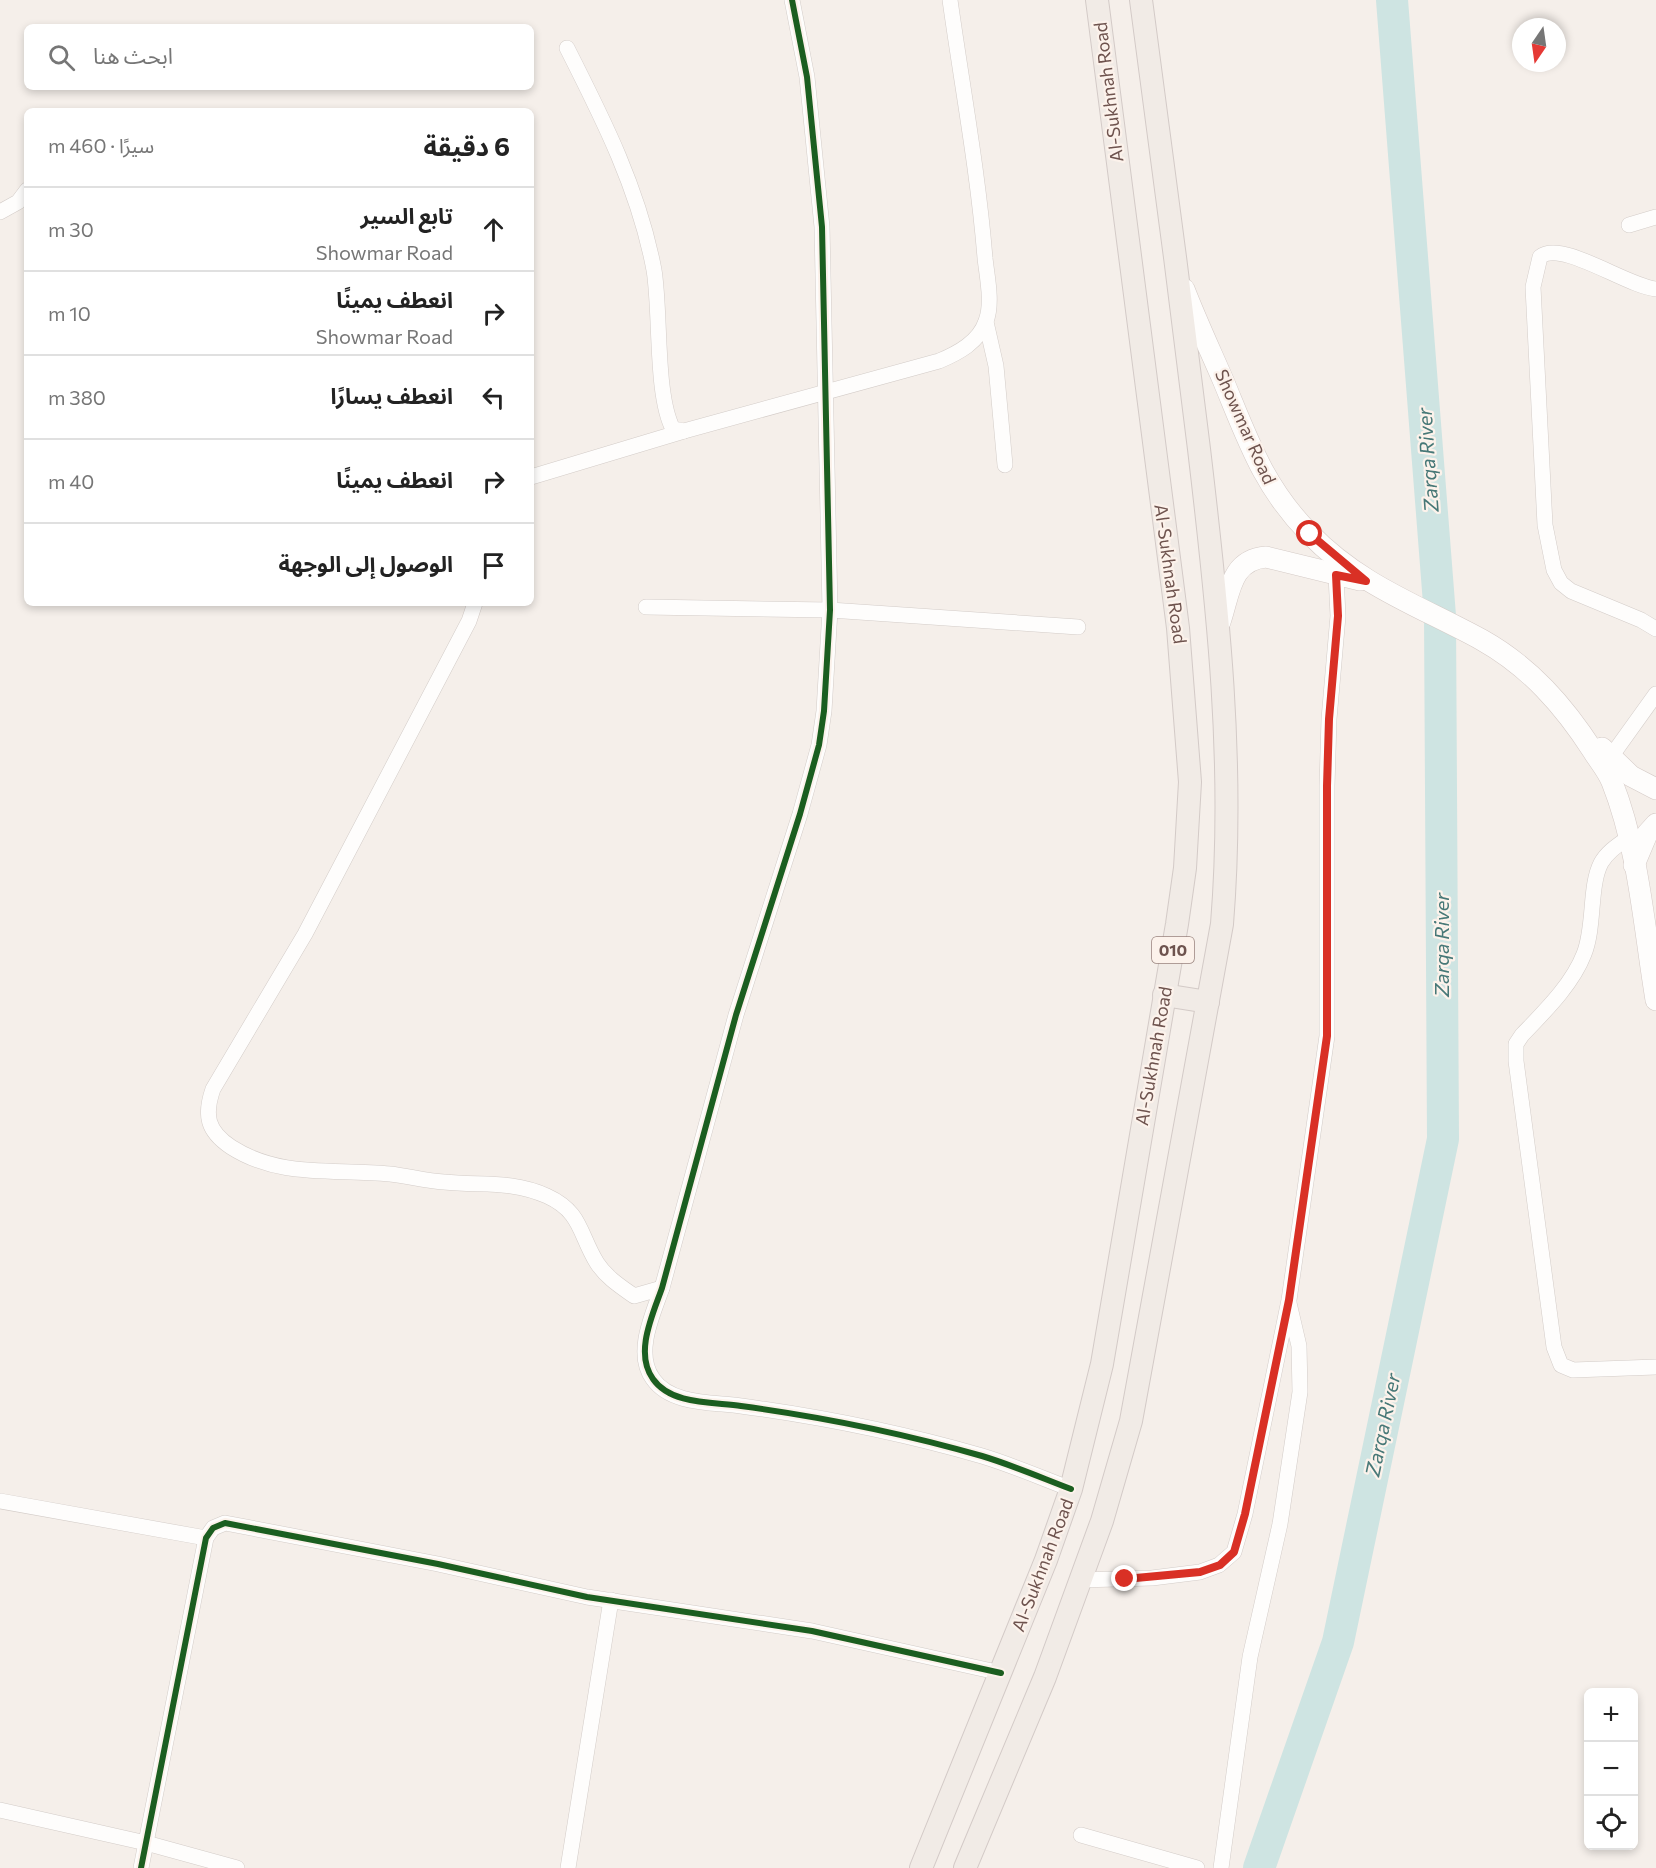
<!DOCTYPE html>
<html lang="ar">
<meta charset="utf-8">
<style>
:root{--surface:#fff;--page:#f2f2f2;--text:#222;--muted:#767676;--line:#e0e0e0}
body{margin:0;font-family:Commissioner,"Noto Sans Arabic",sans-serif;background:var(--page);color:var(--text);direction:rtl}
.controls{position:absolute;right:18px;bottom:18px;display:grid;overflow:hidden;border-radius:9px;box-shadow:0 3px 9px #0003}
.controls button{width:54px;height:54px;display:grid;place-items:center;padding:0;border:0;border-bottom:2px solid var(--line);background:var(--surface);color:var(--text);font:30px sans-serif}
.compass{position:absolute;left:1512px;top:18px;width:54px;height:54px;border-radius:50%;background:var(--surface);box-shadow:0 3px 9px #0003;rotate:193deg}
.stop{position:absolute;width:18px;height:18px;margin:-14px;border:4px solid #d93025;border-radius:50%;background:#fff}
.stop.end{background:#d93025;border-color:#fff;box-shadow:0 2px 6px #0008}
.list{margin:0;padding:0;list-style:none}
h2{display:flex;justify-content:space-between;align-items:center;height:78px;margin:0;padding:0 24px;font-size:26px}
h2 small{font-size:20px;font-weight:400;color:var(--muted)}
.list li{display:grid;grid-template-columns:39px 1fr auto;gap:18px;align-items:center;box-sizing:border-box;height:84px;padding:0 24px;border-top:2px solid var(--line)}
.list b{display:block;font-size:22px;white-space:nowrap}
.list p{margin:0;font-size:20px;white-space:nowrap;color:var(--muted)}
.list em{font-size:20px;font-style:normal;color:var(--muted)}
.icon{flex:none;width:33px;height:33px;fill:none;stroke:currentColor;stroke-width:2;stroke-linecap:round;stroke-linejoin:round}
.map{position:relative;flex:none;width:1656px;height:1868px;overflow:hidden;direction:ltr}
.search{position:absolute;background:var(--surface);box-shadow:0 3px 9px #0003;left:24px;top:24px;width:510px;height:66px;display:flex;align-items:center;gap:15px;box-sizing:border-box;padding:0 21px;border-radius:9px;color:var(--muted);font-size:22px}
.panel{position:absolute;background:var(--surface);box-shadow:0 3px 9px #0003;left:24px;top:108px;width:510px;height:498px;border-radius:9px;direction:rtl}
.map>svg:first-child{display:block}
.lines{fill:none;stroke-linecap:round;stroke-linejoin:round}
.river{stroke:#cee4e2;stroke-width:32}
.street-casing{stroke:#d3ccc8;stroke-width:16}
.secondary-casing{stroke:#d4cac6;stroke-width:22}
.primary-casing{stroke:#d3cac7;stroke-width:24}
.street{stroke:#fefdfc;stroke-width:15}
.secondary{stroke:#fefdfc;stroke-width:21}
.primary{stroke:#f1ebe6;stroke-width:22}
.cycleway-casing{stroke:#fcf2eb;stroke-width:10}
.cycleway{stroke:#1b5e20;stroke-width:6}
.route{stroke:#d93025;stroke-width:8}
.labels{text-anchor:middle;stroke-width:4.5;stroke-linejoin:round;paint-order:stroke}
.shield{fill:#fcf2eb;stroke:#99837d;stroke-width:1.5}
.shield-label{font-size:16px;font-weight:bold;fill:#6e534e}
.street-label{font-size:18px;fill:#6e534e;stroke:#fcf2eb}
.water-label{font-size:20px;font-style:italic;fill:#477877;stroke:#fcf2eb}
</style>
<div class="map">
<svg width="1656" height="1868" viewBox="0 0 1656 1868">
<rect width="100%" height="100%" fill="#f5efea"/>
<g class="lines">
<!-- river -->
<polyline class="river" points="1259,1868 1338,1642 1443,1139 1440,616 1392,0"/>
<defs>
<g id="street">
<path d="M792,0L807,77L822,227L830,610L824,711L819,745L800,814L736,1015L662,1288C653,1314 634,1353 653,1379C671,1405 713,1402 741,1406C823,1417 902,1433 982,1456C1012,1465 1042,1478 1071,1489"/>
<path d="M567,48C603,119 639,190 654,270C661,312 655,395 673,429L684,431L939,361C958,353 979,342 986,321C993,303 987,277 985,258C978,171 962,86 950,0"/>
<polyline points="0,212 18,202 27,190"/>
<polyline points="1629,225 1656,217"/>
<path d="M1656,289C1626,286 1561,239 1540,257L1533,287L1545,525L1554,570L1561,583L1571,591L1641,620L1656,629"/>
<polyline points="986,322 996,366 1005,465"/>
<polyline points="531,477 684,431"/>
<path d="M475,603L469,621L305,934L213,1089C204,1115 207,1131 231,1147C281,1179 335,1168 390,1174C408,1176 426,1181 444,1182C481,1186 511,1180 547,1196C582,1212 579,1234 597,1263C606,1277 620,1286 634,1296L662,1288"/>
<polyline points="646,607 830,610 1078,627"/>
<polyline points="1610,758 1656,694"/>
<path d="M1628,838C1618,845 1607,852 1601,863C1589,886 1595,927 1584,954C1572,985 1544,1012 1522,1035L1516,1044V1061L1554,1347L1561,1365L1573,1370L1656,1367"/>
<polyline points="0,1501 206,1538"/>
<polyline points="1080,1580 1152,1578 1200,1572 1219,1565 1234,1552 1245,1514 1289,1300 1327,1036 1327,786 1329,719 1338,616 1336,575"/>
<polyline points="0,1810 146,1843 237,1868"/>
<polyline points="1081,1835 1197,1868"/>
<polyline points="141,1868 206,1538 213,1528 225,1523 438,1564 587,1597 812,1631 1001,1673"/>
<polyline points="568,1868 611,1600"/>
<polyline points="1221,1868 1250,1657 1280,1524 1300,1392 1299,1346 1289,1303"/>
</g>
<g id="secondary">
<path d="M1184,289C1196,320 1210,350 1223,380C1248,440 1263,486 1309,533C1360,586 1420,606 1482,640C1530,667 1564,706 1593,751C1599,761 1608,771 1612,782C1639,850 1644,928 1656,1000"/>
<path d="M1220,622C1230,593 1230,560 1266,557L1360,580"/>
<polyline points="1602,748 1631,776 1656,789"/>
<polyline points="1634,865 1647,834 1656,824"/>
</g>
<g id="primary">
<polyline points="1164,995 1208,1002"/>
<polyline points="921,1868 1046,1560 1071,1489 1102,1364 1177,924 1185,868 1190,782 1178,628 1097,0"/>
<path d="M965,1868L1045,1677L1102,1521L1131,1421L1222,924C1235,764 1218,609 1199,449C1181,299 1161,150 1141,0"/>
</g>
</defs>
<!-- street casing -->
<use href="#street" class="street-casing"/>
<!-- secondary casing -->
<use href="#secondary" class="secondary-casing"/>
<!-- primary casing -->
<use href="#primary" class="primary-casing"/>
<!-- street -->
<use href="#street" class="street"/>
<!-- secondary -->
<use href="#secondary" class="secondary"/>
<!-- primary -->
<use href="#primary" class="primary"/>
<defs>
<g id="cycleway">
<path d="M792,0L807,77L822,227L830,610L824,711L819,745L800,814L736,1015L662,1288C653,1314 634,1353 653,1379C671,1405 713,1402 741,1406C823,1417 902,1433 982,1456C1012,1465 1042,1478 1071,1489"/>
<polyline points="141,1868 206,1538 213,1528 225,1523 438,1564 587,1597 812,1631 1001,1673"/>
</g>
</defs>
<!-- cycleway casing -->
<use href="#cycleway" class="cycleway-casing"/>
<!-- cycleway -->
<use href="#cycleway" class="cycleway"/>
</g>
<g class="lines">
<!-- route -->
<polyline class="route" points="1125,1579 1200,1572 1220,1565 1234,1552 1245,1514 1289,1300 1327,1036 1327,786 1329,719 1338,616 1336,575 1366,581 1310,534"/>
</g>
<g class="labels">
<!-- shield labels -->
<rect class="shield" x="1152" y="937" width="42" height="26" rx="4.5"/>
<g class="shield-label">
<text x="1173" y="956">010</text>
</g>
<!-- street labels -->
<g class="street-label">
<text transform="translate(1109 92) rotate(-97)" y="6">Al-Sukhnah Road</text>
<text transform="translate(1245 427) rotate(66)" y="6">Showmar Road</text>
<text transform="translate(1170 574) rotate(82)" y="6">Al-Sukhnah Road</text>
<text transform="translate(1154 1056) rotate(-80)" y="6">Al-Sukhnah Road</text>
<text transform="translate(1043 1565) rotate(-69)" y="6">Al-Sukhnah Road</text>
</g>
<!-- water labels -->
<g class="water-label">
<text transform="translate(1428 460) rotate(-94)" y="7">Zarqa River</text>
<text transform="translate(1442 945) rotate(-90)" y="7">Zarqa River</text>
<text transform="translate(1383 1425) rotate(-78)" y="7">Zarqa River</text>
</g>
</g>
</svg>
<div class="controls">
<button>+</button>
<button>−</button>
<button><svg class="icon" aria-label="locate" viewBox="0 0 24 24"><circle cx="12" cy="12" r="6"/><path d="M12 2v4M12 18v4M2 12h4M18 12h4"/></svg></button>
</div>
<svg class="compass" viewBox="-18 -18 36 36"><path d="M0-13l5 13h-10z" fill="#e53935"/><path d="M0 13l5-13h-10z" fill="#767676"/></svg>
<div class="stop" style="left:1310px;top:534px"></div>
<div class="stop end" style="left:1125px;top:1579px"></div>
<div class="search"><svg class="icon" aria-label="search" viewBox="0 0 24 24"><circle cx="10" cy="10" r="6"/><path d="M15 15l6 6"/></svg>ابحث هنا</div>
<section class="panel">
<h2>6 دقيقة<small>سيرًا · 460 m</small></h2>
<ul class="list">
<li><svg class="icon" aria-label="ahead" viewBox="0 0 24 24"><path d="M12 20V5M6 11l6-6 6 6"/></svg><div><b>تابع السير</b><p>Showmar Road</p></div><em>30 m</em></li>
<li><svg class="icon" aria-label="right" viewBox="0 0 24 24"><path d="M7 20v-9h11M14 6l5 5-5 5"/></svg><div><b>انعطف يمينًا</b><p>Showmar Road</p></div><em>10 m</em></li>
<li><svg class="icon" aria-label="left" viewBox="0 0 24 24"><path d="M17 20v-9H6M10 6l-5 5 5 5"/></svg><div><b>انعطف يسارًا</b></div><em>380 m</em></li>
<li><svg class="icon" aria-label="right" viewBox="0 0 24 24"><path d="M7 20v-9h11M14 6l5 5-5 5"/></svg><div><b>انعطف يمينًا</b></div><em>40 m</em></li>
<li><svg class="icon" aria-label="arrive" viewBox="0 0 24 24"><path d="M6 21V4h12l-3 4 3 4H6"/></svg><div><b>الوصول إلى الوجهة</b></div></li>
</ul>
</section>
</div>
